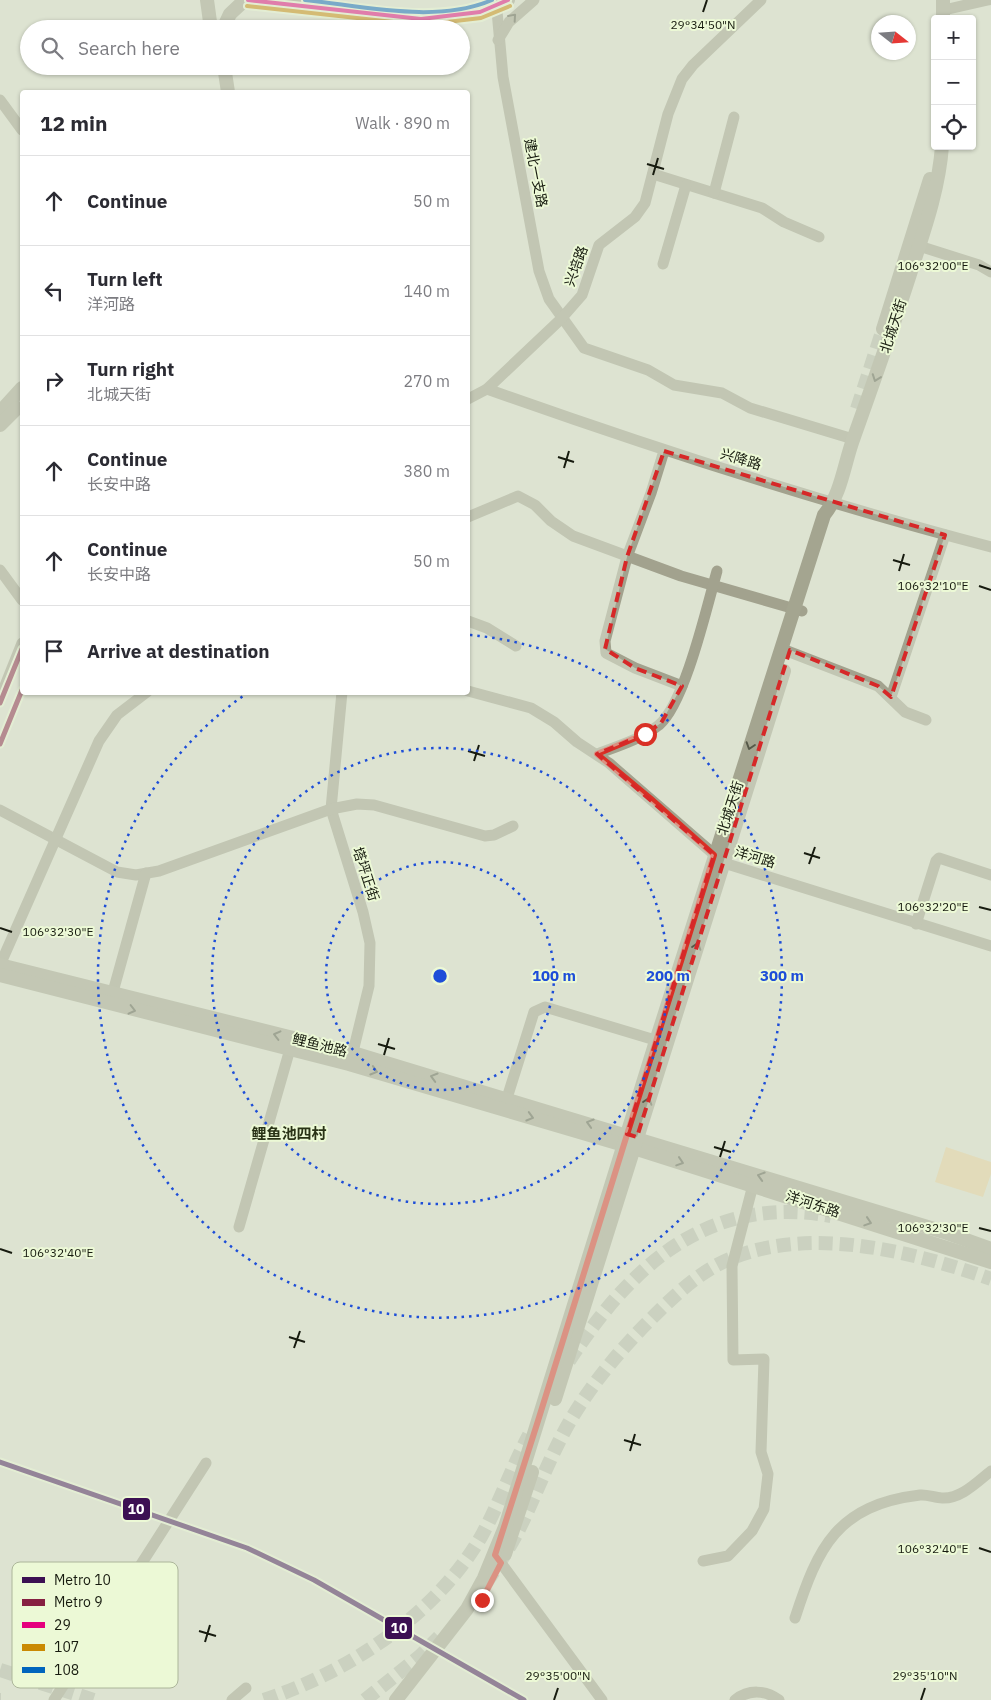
<!DOCTYPE html>
<meta charset="utf-8">
<style>
:root{--surface:#fff;--page:#f2f2f3;--text:#2b2b33;--muted:#7c7c81;--line:#e1e1e2}
body{margin:0;font-family:"IBM Plex Sans","Noto Sans SC",sans-serif;background:var(--page);color:var(--text)}
.controls{position:absolute;right:15px;top:15px;display:grid;overflow:hidden;border-radius:5px;box-shadow:0 1px 4px #0004}
.controls button{width:45px;height:45px;display:grid;place-items:center;padding:0;border:0;border-bottom:1px solid var(--line);background:var(--surface);color:var(--text);font:25px sans-serif}
.compass{position:absolute;left:871px;top:15px;width:45px;height:45px;border-radius:50%;background:var(--surface);box-shadow:0 1px 4px #0004;rotate:107deg}
.stop{position:absolute;width:15px;height:15px;margin:-11px;border:4px solid #d93025;border-radius:50%;background:#fff}
.stop.end{background:#d93025;border-color:#fff;box-shadow:0 1px 5px #0008}
.list{margin:0;padding:0;list-style:none}
h2{display:flex;justify-content:space-between;align-items:center;height:65px;margin:0;padding:0 20px;font-size:21px}
h2 small{font-size:16px;font-weight:400;color:var(--muted)}
.list li{display:grid;grid-template-columns:32px 1fr auto;gap:15px;align-items:center;box-sizing:border-box;height:90px;padding:0 20px;border-top:1px solid var(--line)}
.list b{display:block;font-size:19px;white-space:nowrap}
.list p{margin:0;font-size:16px;white-space:nowrap;color:var(--muted)}
.list em{font-size:16px;font-style:normal;color:var(--muted)}
.icon{flex:none;width:28px;height:28px;fill:none;stroke:currentColor;stroke-width:2;stroke-linecap:round;stroke-linejoin:round}
.map{position:relative;flex:none;width:991px;height:1700px;overflow:hidden}
.search{position:absolute;background:var(--surface);box-shadow:0 1px 4px #0004;left:20px;top:20px;width:450px;height:55px;display:flex;align-items:center;gap:12px;box-sizing:border-box;padding:0 18px;border-radius:28px;color:var(--muted);font-size:19px}
.panel{position:absolute;background:var(--surface);box-shadow:0 1px 4px #0004;left:20px;top:90px;width:450px;height:605px;border-radius:5px}
.map>svg:first-child{display:block}
.green{fill:#e8d19e}
.lines{fill:none;stroke-linecap:round;stroke-linejoin:round}
.major-tunnel{stroke:#b5bbaa;stroke-width:14;stroke-dasharray:14 7;stroke-linecap:butt}
.minor{stroke:#a2a28e;stroke-width:11}
.major{stroke:#a4a590;stroke-width:14}
.bus-1-casing{stroke:#ecf9d6;stroke-width:8}
.bus-2-casing{stroke:#ecf9d6;stroke-width:8}
.bus-3-casing{stroke:#ecf9d6;stroke-width:8}
.bus-1{stroke:#e5007d;stroke-width:4}
.bus-2{stroke:#ca8a03;stroke-width:4}
.bus-3{stroke:#0065bd;stroke-width:4}
.metro-1-casing{stroke:#ecf9d6;stroke-width:9}
.metro-2-casing{stroke:#ecf9d6;stroke-width:9}
.metro-1{stroke:#3c1053;stroke-width:5}
.metro-2{stroke:#862041;stroke-width:5}
.oneway{stroke:#565848}
.oneway2{stroke:#565949}
.route{stroke:#d93025;stroke-width:6}
.marked{fill:none;stroke:#d62828;stroke-width:4;stroke-dasharray:10 6;stroke-linejoin:round}
.ticks{fill:none;stroke:#171b0f;stroke-width:2}
.ring{fill:none;stroke:#1d4ed8;stroke-width:2.5;stroke-dasharray:2.5 5}
.labels{text-anchor:middle;stroke-width:4;stroke-linejoin:round;paint-order:stroke}
.street-label{font-size:14px;fill:#171b0f;stroke:#ecf9d6}
.neighbourhood-label{font-size:15px;font-weight:bold;fill:#293216;stroke:#ecf9d6}
.key{fill:#ecf9d6;stroke:#acb69a;stroke-width:1}
.key-label{font-size:14px;fill:#171b0f}
.ticks-label{font-size:12px;text-anchor:middle;fill:#171b0f;stroke:#ecf9d6;stroke-width:4;stroke-linejoin:round;paint-order:stroke}
.centre{fill:#1d4ed8;stroke:#ecf9d6;stroke-width:2.5}
.ring-label{font-size:15px;text-anchor:middle;font-weight:bold;fill:#1d4ed8;stroke:#ecf9d6;stroke-width:4;stroke-linejoin:round;paint-order:stroke}
.line-badge{stroke:#ecf9d6;stroke-width:2}
.badge-label{font-size:14px;text-anchor:middle;font-weight:bold;fill:#fff}
</style>
<div class="map">
<svg width="991" height="1700" viewBox="0 0 991 1700">
<rect width="100%" height="100%" fill="#dde3d1"/>
<!-- green -->
<polygon class="green" points="946,1147 991,1162 991,1174 983,1197 935,1182"/>
<g class="lines">
<!-- major-tunnel -->
<g class="major-tunnel">
<polyline points="857,409 883,329"/>
<path d="M569,1361C631,1265 709,1194 831,1216"/>
<path d="M486,1583C496,1568 507,1552 516,1535C533,1502 546,1466 564,1432C584,1394 613,1358 643,1327C666,1304 690,1279 719,1264C800,1223 909,1250 991,1279"/>
<polyline points="0,1670 94,1700"/>
<polyline points="0,1700 1,1700"/>
<path d="M264,1700C350,1671 436,1615 482,1535C500,1502 512,1467 529,1435"/>
<polyline points="365,1700 420,1656 439,1637"/>
</g>
<!-- minor -->
<g class="minor">
<polyline points="496,0 503,77 539,271 549,299 584,348 648,370 674,385 722,393 750,408 853,439"/>
<polyline points="944,10 988,0"/>
<polyline points="498,40 509,22 534,0"/>
<polyline points="0,100 22,130"/>
<polyline points="653,174 762,208 784,222 819,237"/>
<polyline points="714,193 734,117"/>
<polyline points="919,246 979,265 991,272"/>
<polyline points="663,264 686,185"/>
<path d="M487,389C653,448 820,502 991,547"/>
<polyline points="468,399 487,389 561,319 582,295 599,245 635,217 645,203 668,114 682,79 693,65 761,0"/>
<polyline points="664,451 651,493 627,557 605,641 606,653 635,668 682,686"/>
<polyline points="468,517 518,496 535,505 551,521 573,536 681,576 802,611"/>
<polyline points="0,570 22,600"/>
<polyline points="468,621 487,628 516,646"/>
<polyline points="782,649 878,686 905,712 926,720"/>
<polyline points="468,691 531,708 554,722 577,742 609,763 724,863 991,946"/>
<polyline points="342,692 331,809 363,912 370,943 369,986 351,1060"/>
<polyline points="891,697 945,535"/>
<polyline points="0,698 22,643"/>
<path d="M597,754C618,746 641,739 659,725C685,703 707,606 717,571"/>
<polyline points="0,810 117,872 136,875 159,871 331,809 357,804 374,805 485,836 494,835 513,826"/>
<polyline points="916,924 936,861 939,858 991,875"/>
<polyline points="0,965 99,741 117,715 147,692"/>
<polyline points="111,999 146,873"/>
<polyline points="507,1098 534,1012 545,1007 665,1043"/>
<polyline points="239,1227 290,1049"/>
<polyline points="495,1555 602,1700"/>
<polyline points="703,1561 728,1556 752,1531 764,1509 768,1474 761,1452 764,1359 733,1360 732,1266 753,1185"/>
<path d="M795,1618C818,1547 837,1505 920,1495C927,1494 935,1498 942,1498C961,1499 977,1482 991,1471"/>
<polyline points="54,1700 206,1463"/>
<polyline points="232,1700 246,1688"/>
<path d="M735,1700C749,1689 765,1690 779,1700"/>
</g>
<!-- major -->
<g class="major">
<polyline points="207,0 211,29"/>
<polyline points="248,0 421,19 480,12 508,0"/>
<polyline points="943,0 943,19"/>
<polyline points="223,29 230,14 245,0"/>
<polyline points="224,66 228,92"/>
<polyline points="883,329 930,179"/>
<polyline points="0,412 22,388"/>
<polyline points="0,425 17,408"/>
<polyline points="0,965 353,1053 944,1232 991,1249"/>
<polyline points="0,975 349,1064 634,1148 991,1262"/>
<polyline points="555,1399 784,671"/>
<polyline points="505,1554 532,1472"/>
<path d="M396,1700L467,1609L484,1578L505,1527L656,1041L824,515C842,493 844,463 854,437C874,381 894,325 912,268C925,228 939,188 942,146"/>
</g>
<defs>
<polyline id="bus-1" points="248,0 421,19 480,12 508,0"/>
<polyline id="bus-2" points="247,6 421,25 481,18 510,6"/>
<path id="bus-3" d="M305,0C363,6 437,24 492,0"/>
</defs>
<!-- bus-1 casing -->
<use href="#bus-1" class="bus-1-casing"/>
<!-- bus-2 casing -->
<use href="#bus-2" class="bus-2-casing"/>
<!-- bus-3 casing -->
<use href="#bus-3" class="bus-3-casing"/>
<!-- bus-1 -->
<use href="#bus-1" class="bus-1"/>
<!-- bus-2 -->
<use href="#bus-2" class="bus-2"/>
<!-- bus-3 -->
<use href="#bus-3" class="bus-3"/>
<defs>
<polyline id="metro-1" points="0,1462 247,1548 314,1580 524,1700"/>
<g id="metro-2">
<polyline points="0,703 22,649"/>
<polyline points="0,744 22,690"/>
</g>
</defs>
<!-- metro-1 casing -->
<use href="#metro-1" class="metro-1-casing"/>
<!-- metro-2 casing -->
<use href="#metro-2" class="metro-2-casing"/>
<!-- metro-1 -->
<use href="#metro-1" class="metro-1"/>
<!-- metro-2 -->
<use href="#metro-2" class="metro-2"/>
</g>
<!-- one-way arrows -->
<defs><path id="oneway-chevron" d="M-2-3.5L2.5 0L-2 3.5" fill="none" stroke-width="1.6" stroke-linecap="round" stroke-linejoin="round" transform="scale(1.25)"/></defs>
<use class="oneway" href="#oneway-chevron" transform="translate(513 17) rotate(-49)"/>
<g class="oneway2">
<use href="#oneway-chevron" transform="translate(876 378) rotate(110)"/>
<use href="#oneway-chevron" transform="translate(750 746) rotate(108)"/>
<use href="#oneway-chevron" transform="translate(697 946) rotate(-72)"/>
<use href="#oneway-chevron" transform="translate(132 1010) rotate(14)"/>
<use href="#oneway-chevron" transform="translate(277 1035) rotate(-166)"/>
<use href="#oneway-chevron" transform="translate(374 1071) rotate(17)"/>
<use href="#oneway-chevron" transform="translate(434 1077) rotate(-164)"/>
<use href="#oneway-chevron" transform="translate(648 1101) rotate(-72)"/>
<use href="#oneway-chevron" transform="translate(530 1117) rotate(16)"/>
<use href="#oneway-chevron" transform="translate(590 1123) rotate(-163)"/>
<use href="#oneway-chevron" transform="translate(680 1162) rotate(18)"/>
<use href="#oneway-chevron" transform="translate(761 1176) rotate(-163)"/>
<use href="#oneway-chevron" transform="translate(868 1222) rotate(18)"/>
</g>
<g class="lines">
<!-- route -->
<polyline class="route" points="482,1600 501,1563 495,1555 537,1424 714,855 650,798 597,754 645,734"/>
</g>
<!-- marked area -->
<path d="M0 0H991V1700H0ZM664,451L945,535L891,697L878,686L790,650L637,1137L627,1134L714,855L597,754L645,734L661,723L682,686L635,668L605,649L627,557Z" fill="#dde3d1" fill-opacity=".55" fill-rule="evenodd"/>
<path class="marked" d="M664,451L945,535L891,697L878,686L790,650L637,1137L627,1134L714,855L597,754L645,734L661,723L682,686L635,668L605,649L627,557Z"/>
<!-- ticks -->
<path class="ticks" d="M703,12L707,0M647,164L664,169M653,175L658,158M979,265L991,269M558,457L574,462M564,468L569,451M893,560L910,565M899,571L904,554M979,586L991,590M468,751L485,756M474,761L479,745M804,853L820,858M809,864L815,847M979,907L991,910M0,928L12,932M378,1044L395,1049M384,1055L389,1038M714,1147L731,1152M720,1157L725,1141M979,1228L991,1231M0,1249L12,1253M289,1337L305,1342M294,1348L300,1331M624,1440L641,1445M630,1451L635,1434M979,1548L991,1552M199,1631L216,1636M205,1642L210,1625M554,1700L558,1688M921,1700L925,1688"/>
<!-- distance rings -->
<g class="ring">
<circle cx="440" cy="976" r="114"/>
<circle cx="440" cy="976" r="228"/>
<path d="M470 635A342 342 0 1 1 246 694"/>
</g>
<g class="labels">
<!-- street labels -->
<g class="street-label">
<text transform="translate(536 173) rotate(79)" y="5">建北一支路</text>
<text transform="translate(576 266) rotate(-70)" y="5">兴培路</text>
<text transform="translate(893 326) rotate(-72)" y="5">北城天街</text>
<text transform="translate(741 459) rotate(17)" y="5">兴降路</text>
<text transform="translate(730 808) rotate(-72)" y="5">北城天街</text>
<text transform="translate(755 857) rotate(17)" y="5">洋河路</text>
<text transform="translate(366 874) rotate(72)" y="5">塔坪正街</text>
<text transform="translate(320 1045) rotate(14)" y="5">鲤鱼池路</text>
<text transform="translate(813 1204) rotate(18)" y="5">洋河东路</text>
</g>
<!-- neighbourhood labels -->
<g class="neighbourhood-label">
<text x="289" y="1139">鲤鱼池四村</text>
</g>
</g>
<!-- legend -->
<rect x="12" y="1562" width="166" height="126" rx="8" class="key"/>
<rect x="22" y="1577" width="23" height="6" fill="#3c1053"/>
<rect x="22" y="1599" width="23" height="7" fill="#862041"/>
<rect x="22" y="1622" width="23" height="6" fill="#e5007d"/>
<rect x="22" y="1644" width="23" height="7" fill="#ca8a03"/>
<rect x="22" y="1667" width="23" height="6" fill="#0065bd"/>
<g class="key-label">
<text x="54" y="1585">Metro 10</text>
<text x="54" y="1607">Metro 9</text>
<text x="54" y="1630">29</text>
<text x="54" y="1652">107</text>
<text x="54" y="1675">108</text>
</g>
<g class="ticks-label">
<text x="703" y="29">29°34'50"N</text>
<text x="933" y="270">106°32'00"E</text>
<text x="933" y="590">106°32'10"E</text>
<text x="933" y="911">106°32'20"E</text>
<text x="58" y="936">106°32'30"E</text>
<text x="933" y="1232">106°32'30"E</text>
<text x="58" y="1257">106°32'40"E</text>
<text x="933" y="1553">106°32'40"E</text>
<text x="558" y="1680">29°35'00"N</text>
<text x="925" y="1680">29°35'10"N</text>
</g>
<circle cx="440" cy="976" r="8" class="centre"/>
<g class="ring-label">
<text x="554" y="981">100 m</text>
<text x="668" y="981">200 m</text>
<text x="782" y="981">300 m</text>
</g>
<g class="line-badge">
<rect x="122" y="1497" width="29" height="24" rx="5" fill="#3c1053"/>
<rect x="384" y="1616" width="29" height="24" rx="5" fill="#3c1053"/>
</g>
<g class="badge-label">
<text x="136" y="1514">10</text>
<text x="399" y="1633">10</text>
</g>
</svg>
<div class="controls">
<button>+</button>
<button>−</button>
<button><svg class="icon" aria-label="locate" viewBox="0 0 24 24"><circle cx="12" cy="12" r="6"/><path d="M12 2v4M12 18v4M2 12h4M18 12h4"/></svg></button>
</div>
<svg class="compass" viewBox="-18 -18 36 36"><path d="M0-13l5 13h-10z" fill="#e53935"/><path d="M0 13l5-13h-10z" fill="#7c7c81"/></svg>
<div class="stop" style="left:645px;top:734px"></div>
<div class="stop end" style="left:482px;top:1600px"></div>
<div class="search"><svg class="icon" aria-label="search" viewBox="0 0 24 24"><circle cx="10" cy="10" r="6"/><path d="M15 15l6 6"/></svg>Search here</div>
<section class="panel">
<h2>12 min<small>Walk · 890 m</small></h2>
<ul class="list">
<li><svg class="icon" aria-label="ahead" viewBox="0 0 24 24"><path d="M12 20V5M6 11l6-6 6 6"/></svg><div><b>Continue</b></div><em>50 m</em></li>
<li><svg class="icon" aria-label="left" viewBox="0 0 24 24"><path d="M17 20v-9H6M10 6l-5 5 5 5"/></svg><div><b>Turn left</b><p>洋河路</p></div><em>140 m</em></li>
<li><svg class="icon" aria-label="right" viewBox="0 0 24 24"><path d="M7 20v-9h11M14 6l5 5-5 5"/></svg><div><b>Turn right</b><p>北城天街</p></div><em>270 m</em></li>
<li><svg class="icon" aria-label="ahead" viewBox="0 0 24 24"><path d="M12 20V5M6 11l6-6 6 6"/></svg><div><b>Continue</b><p>长安中路</p></div><em>380 m</em></li>
<li><svg class="icon" aria-label="ahead" viewBox="0 0 24 24"><path d="M12 20V5M6 11l6-6 6 6"/></svg><div><b>Continue</b><p>长安中路</p></div><em>50 m</em></li>
<li><svg class="icon" aria-label="arrive" viewBox="0 0 24 24"><path d="M6 21V4h12l-3 4 3 4H6"/></svg><div><b>Arrive at destination</b></div></li>
</ul>
</section>
</div>
